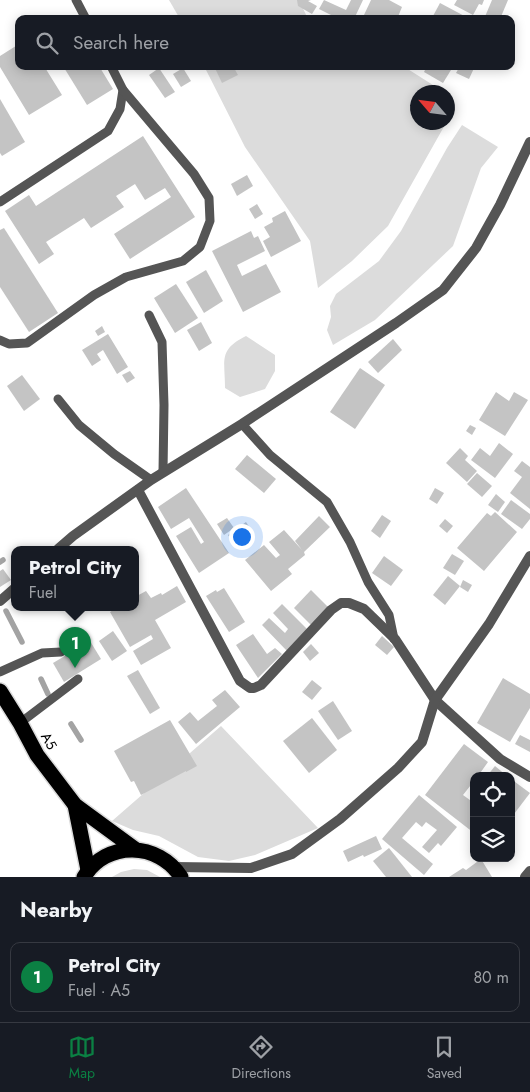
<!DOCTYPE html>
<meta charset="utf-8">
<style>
:root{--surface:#171b24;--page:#242831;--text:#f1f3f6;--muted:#9ea1a6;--line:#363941;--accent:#0b8043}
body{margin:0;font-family:Jost,sans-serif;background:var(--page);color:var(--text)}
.controls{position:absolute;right:15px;bottom:15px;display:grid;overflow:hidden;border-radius:10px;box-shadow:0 2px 12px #0003}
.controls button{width:45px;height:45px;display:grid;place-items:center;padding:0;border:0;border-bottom:1px solid var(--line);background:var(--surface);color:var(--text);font:25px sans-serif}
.compass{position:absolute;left:410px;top:85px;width:45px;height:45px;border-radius:50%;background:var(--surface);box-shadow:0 2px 12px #0003;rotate:298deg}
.you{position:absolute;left:241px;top:536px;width:18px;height:18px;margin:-12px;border:4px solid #fff;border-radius:50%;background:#1a73e8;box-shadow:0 0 0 8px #1a73e833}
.badge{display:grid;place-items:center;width:32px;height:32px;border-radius:50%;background:var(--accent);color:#fff;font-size:16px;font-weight:700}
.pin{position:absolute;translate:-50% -41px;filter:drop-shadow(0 1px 2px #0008)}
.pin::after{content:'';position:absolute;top:26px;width:18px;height:15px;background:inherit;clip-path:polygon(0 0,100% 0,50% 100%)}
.popup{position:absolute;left:11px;top:546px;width:128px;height:65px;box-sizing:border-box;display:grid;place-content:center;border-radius:10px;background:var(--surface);filter:drop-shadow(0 1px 4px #0005);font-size:16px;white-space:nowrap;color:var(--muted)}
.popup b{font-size:19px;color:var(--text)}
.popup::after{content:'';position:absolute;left:50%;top:100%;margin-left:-10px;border:10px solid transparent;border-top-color:var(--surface)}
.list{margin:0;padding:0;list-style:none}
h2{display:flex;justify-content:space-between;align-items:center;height:65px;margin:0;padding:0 20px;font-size:21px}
h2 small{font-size:16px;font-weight:400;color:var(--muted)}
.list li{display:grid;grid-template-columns:32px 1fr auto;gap:15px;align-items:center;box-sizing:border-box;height:70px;margin:0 10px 10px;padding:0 10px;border:1px solid var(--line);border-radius:10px}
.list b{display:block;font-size:19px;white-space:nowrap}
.list p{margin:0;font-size:16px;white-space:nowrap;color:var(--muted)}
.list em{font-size:16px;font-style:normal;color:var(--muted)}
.icon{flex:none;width:28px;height:28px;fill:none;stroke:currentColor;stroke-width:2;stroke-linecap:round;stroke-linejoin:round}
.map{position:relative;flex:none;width:530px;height:877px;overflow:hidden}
.search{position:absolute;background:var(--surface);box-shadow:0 2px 12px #0003;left:15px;right:15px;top:15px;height:55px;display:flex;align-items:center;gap:12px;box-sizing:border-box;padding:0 18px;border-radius:10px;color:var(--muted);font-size:19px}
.sheet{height:145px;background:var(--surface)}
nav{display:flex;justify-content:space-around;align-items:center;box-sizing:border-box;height:70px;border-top:1px solid var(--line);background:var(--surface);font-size:14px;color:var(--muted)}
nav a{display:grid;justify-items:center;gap:2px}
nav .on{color:var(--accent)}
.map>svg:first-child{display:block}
.green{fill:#dcdcdc}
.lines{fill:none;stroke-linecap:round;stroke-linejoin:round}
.stream{stroke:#a3a3a3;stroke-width:5.5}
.building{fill:#c4c4c4}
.highway-casing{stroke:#dbdbdb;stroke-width:18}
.lane{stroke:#555;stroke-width:9}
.street{stroke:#555;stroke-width:10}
.highway{stroke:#000;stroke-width:15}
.labels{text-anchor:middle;stroke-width:4;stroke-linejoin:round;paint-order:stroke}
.street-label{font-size:14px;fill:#000;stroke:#fff}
</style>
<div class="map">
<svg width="530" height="877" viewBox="0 0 530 877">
<rect width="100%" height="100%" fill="#fff"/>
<!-- green -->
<g class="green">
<polygon points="169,0 299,0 308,19 180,19"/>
<polygon points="204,66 403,66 444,92 418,92 418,122 446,123 388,226 352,261 318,288 310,241 245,147"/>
<polygon points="462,125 498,147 481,168 453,246 375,320 333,345 327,330 331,317 330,306 336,294 379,261 401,231 447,148"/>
<path d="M246,336L275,355V371L265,389L240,397L225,388C225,360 218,350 246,336Z"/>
<polygon points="221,726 318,828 255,855 229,861 198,857 159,836 133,830 112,821"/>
<polygon points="134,869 147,870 160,877 112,877 121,872"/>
</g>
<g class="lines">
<!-- stream -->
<g class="stream">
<polyline points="0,562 3,560"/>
<polyline points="6,611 22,642"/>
<polyline points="41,679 48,694"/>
<polyline points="71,724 81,740"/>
</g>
</g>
<!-- building -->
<g class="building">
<polygon points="297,0 311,0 308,1 317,6 312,14 298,6"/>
<polygon points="324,0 346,10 351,0 363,0 354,19 339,19 319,9"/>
<polygon points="371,0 389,0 402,7 397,19 371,19 364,15"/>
<polygon points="457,0 484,0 482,5 479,4 473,15 454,5"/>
<polygon points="492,0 508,0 500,19 484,19"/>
<polygon points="440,3 470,19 438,19 433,16"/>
<polygon points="19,44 19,66 44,66 62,95 29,115 0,67 0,56"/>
<polygon points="63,66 99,66 113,89 87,105"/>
<polygon points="214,66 233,66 238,75 222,83"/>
<polygon points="427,66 444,66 451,70 443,83 424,72"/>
<polygon points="460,66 475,66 469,79 456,73"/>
<polygon points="159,68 175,92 165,98 149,75"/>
<polygon points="183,68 191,81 181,87 173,74"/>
<polygon points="0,99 25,142 2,156 0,153"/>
<polygon points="143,136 195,217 130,259 114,234 171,197 165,188 145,200 135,184 116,196 124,207 91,228 84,218 46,242 54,254 39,264 5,211 29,195 36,206"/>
<polygon points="247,175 253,186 237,196 231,184"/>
<polygon points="257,204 263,214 255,219 249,209"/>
<polygon points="285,211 301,241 271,257 263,241 270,237 264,227 273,222 272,218"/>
<polygon points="4,228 58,313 29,332 0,287 0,230"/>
<polygon points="251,231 254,238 258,236 265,251 237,265 242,276 266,264 281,292 243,312 212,251"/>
<polygon points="206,270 223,301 204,313 186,282"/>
<polygon points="176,284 198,318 175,333 154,298"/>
<polygon points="201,322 212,343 199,351 187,330"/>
<polygon points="102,326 105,332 98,336 95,331"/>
<polygon points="108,334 128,367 117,374 103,350 97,354 101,360 92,366 82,350"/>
<polygon points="393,339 402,350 378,373 368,362"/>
<polygon points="360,368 385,385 355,429 330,412"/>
<polygon points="130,371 135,378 127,383 122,375"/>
<polygon points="22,375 40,399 24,411 7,386"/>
<polygon points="496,392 509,401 514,392 528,400 505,436 479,420"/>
<polygon points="470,425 476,428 472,435 466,431"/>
<polygon points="499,443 513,454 495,478 471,460 480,448 490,456"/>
<polygon points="460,448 468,456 465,460 477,471 467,482 446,463"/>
<polygon points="247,455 276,479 264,493 235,469"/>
<polygon points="522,461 530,467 530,509 510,493 522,477 514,471"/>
<polygon points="477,473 492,486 482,497 467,484"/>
<polygon points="186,488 229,553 199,573 176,536 191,527 201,544 204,542 189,518 171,529 158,507"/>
<polygon points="435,488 444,493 437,504 429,499"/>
<polygon points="496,494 505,502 498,512 488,505"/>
<polygon points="511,500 530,514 530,519 522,529 501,514"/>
<polygon points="495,512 517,532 484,571 457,548 487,513 491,516"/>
<polygon points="382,515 391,521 380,538 371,531"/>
<polygon points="319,516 330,527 304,552 305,555 288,569 292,574 271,591 245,560 264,545 276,558 280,555 269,542 284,530 302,550 295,541"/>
<polygon points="227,518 234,528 224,535 217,524"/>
<polygon points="445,519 453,526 447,533 439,526"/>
<polygon points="246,522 253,533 235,545 228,535"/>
<polygon points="452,554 464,561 455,575 443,568"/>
<polygon points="384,556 403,570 391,586 372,573"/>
<polygon points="3,569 11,580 0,587 0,571"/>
<polygon points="448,576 460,586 445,605 433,595"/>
<polygon points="463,580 472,585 468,592 460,587"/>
<polygon points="177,586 186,602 155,620 171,648 141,665 133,651 153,639 151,635 130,647 110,612 118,607 135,607 135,597 146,591 151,598 161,593 162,595"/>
<polygon points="224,588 245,622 229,632 206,596 216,590 217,592"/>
<polygon points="311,590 329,608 312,626 294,608"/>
<polygon points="282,604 308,630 287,651 262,625 269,618 285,633 288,629 273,613"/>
<polygon points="113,631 127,651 112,661 99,641"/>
<polygon points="253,634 267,654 275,648 282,654 258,678 236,645"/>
<polygon points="382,636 394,647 387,655 375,645"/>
<polygon points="90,641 101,659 64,682 53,663"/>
<polygon points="311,644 319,653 310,661 303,652"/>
<polygon points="138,670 160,708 150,714 127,676"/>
<polygon points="503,678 530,694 530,708 510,742 477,723"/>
<polygon points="312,680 322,688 312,700 302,692"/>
<polygon points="225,690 240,707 196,744 178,722 190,712 198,721 217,706 212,700"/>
<polygon points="333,701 352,731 338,740 318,711"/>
<polygon points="312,718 337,750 309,773 283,741"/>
<polygon points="170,720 197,766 186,772 186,771 141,795 134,781 131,782 114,751"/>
<polygon points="520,735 530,740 530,752 515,744"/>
<polygon points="464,744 488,762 478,776 474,776 474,781 463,795 474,803 474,833 425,795"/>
<polygon points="495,766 507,776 487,776"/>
<polygon points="511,779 530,793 511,818"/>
<polygon points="419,795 457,827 441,846 438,843 429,853 422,847 437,830 426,822 422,827 416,822 402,838 433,864 424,875 382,839"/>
<polygon points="376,836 382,849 364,857 363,855 348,862 343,851"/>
<polygon points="389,848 412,877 386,877 373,861"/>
<polygon points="481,859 492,877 449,877 463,868 466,870"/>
</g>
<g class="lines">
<defs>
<g id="highway">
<polyline points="0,691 20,723 37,755 75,805 135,849"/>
<polyline points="75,805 88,870"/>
<path d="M84,877C106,840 159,842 181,877"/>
</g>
</defs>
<!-- highway casing -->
<use href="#highway" class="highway-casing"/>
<!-- lane -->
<g class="lane">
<polyline points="76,0 86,19"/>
<polyline points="0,202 108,131 120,109 123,90"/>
<polyline points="149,315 162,342 164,405 163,472"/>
<polyline points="0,340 9,344 27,343 94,295 126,277 183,261 200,247 210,221 209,198 194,174 123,90 111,66"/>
<polyline points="58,399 79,425 114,454 151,480"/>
<polyline points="242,424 270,455 327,502 350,542 368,582 389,615 394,639"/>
<polyline points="0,672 42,653 61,652"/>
<polyline points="20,723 78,679"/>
</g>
<!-- street -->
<g class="street">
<polyline points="138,490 240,681 250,688 254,688 261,685 331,610 341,603 349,603 364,609 395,639 435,700 500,759 530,777"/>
<polyline points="58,549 73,536 151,480 242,424 396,323 443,290 476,248 500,205 530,142"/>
<polyline points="0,601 15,588"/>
<polyline points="174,867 251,868 292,854 340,819 398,768 422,742 435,700 489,624 530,556"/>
<polyline points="525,877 530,871"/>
</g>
<!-- highway -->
<use href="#highway" class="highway"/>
</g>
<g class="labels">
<!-- street labels -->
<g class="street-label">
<text transform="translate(49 741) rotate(60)" y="5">A5</text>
</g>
</g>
</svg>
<div class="controls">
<button><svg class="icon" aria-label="locate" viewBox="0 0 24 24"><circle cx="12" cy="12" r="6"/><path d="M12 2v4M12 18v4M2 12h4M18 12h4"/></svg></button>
<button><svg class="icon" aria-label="layers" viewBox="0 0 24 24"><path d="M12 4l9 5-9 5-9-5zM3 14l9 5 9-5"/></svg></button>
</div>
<svg class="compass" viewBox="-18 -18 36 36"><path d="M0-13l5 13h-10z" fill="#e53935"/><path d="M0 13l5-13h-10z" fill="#9ea1a6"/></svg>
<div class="you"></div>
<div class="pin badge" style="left:75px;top:668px">1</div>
<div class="popup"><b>Petrol City</b>Fuel</div>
<div class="search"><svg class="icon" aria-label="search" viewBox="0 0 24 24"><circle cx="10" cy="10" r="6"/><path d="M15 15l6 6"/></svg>Search here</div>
</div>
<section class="sheet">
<h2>Nearby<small></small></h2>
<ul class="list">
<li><span class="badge">1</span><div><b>Petrol City</b><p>Fuel · A5</p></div><em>80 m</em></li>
</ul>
</section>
<nav>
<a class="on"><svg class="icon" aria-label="map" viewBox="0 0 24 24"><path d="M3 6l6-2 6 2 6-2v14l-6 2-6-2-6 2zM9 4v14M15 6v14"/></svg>Map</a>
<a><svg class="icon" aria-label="directions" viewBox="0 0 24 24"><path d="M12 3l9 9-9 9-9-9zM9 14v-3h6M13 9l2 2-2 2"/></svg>Directions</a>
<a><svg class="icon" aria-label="saved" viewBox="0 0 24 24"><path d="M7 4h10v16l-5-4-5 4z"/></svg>Saved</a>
</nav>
